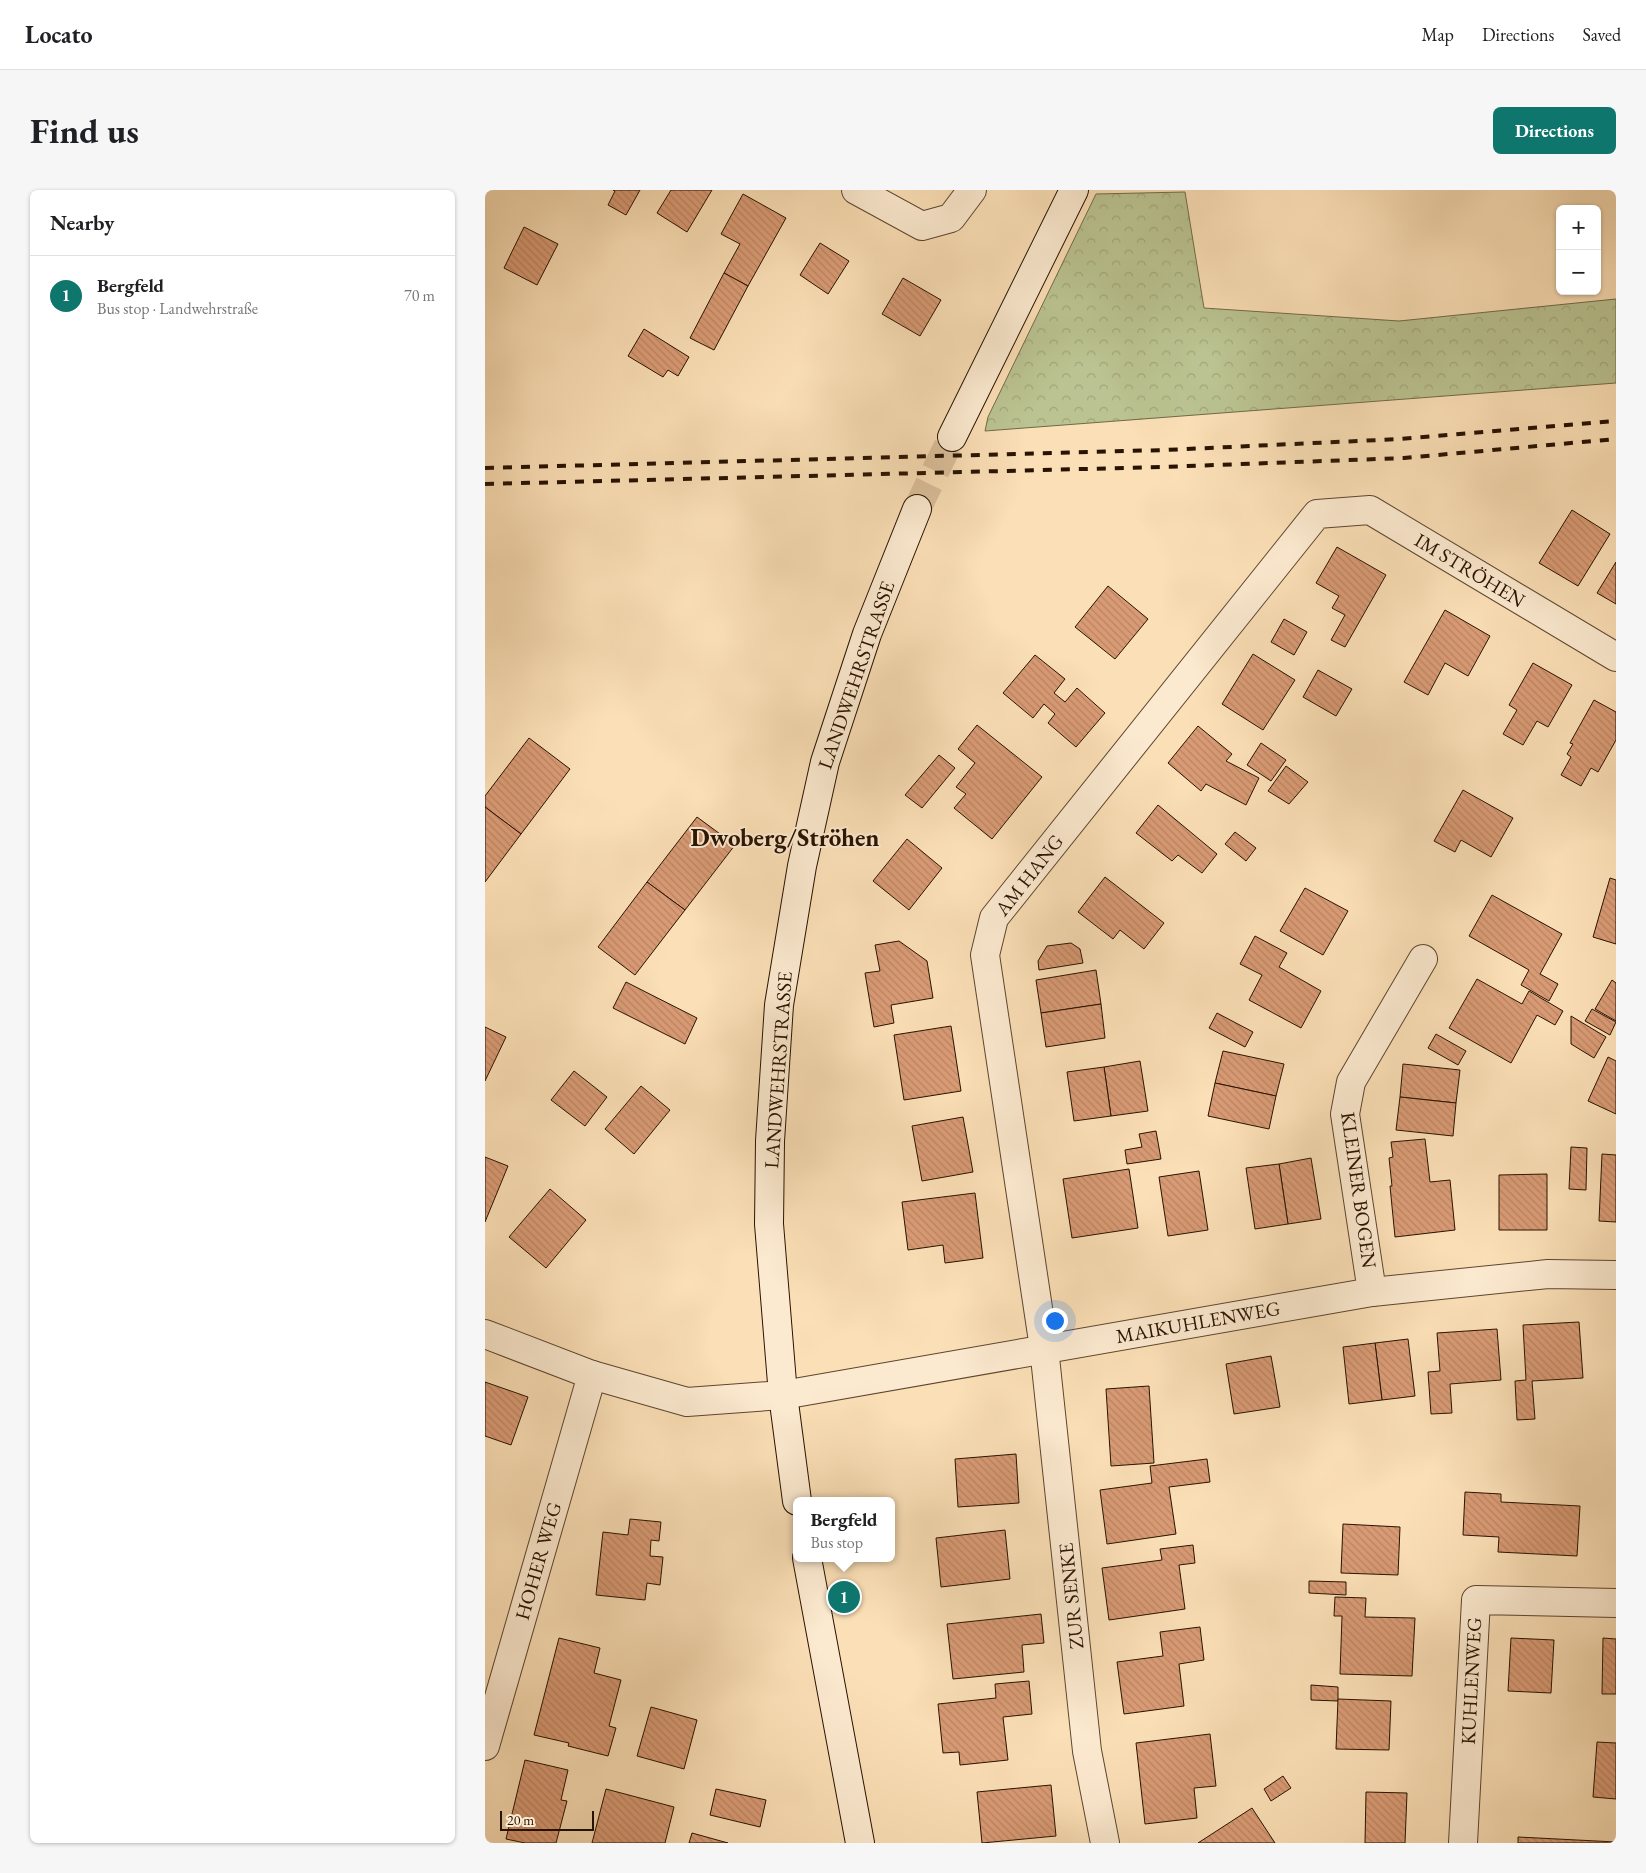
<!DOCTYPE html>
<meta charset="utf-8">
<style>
:root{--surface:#fff;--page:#f6f6f6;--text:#202124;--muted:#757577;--line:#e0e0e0;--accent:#0f766e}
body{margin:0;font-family:"EB Garamond",serif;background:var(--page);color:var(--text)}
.controls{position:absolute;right:15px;top:15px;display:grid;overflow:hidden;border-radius:8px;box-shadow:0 1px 4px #0004}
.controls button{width:45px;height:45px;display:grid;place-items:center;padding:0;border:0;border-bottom:1px solid var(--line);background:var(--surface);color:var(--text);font:25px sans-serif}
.scale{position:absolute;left:15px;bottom:12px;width:94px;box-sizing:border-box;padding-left:5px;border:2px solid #281200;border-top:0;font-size:14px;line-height:18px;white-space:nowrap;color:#281200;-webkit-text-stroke:4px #fcead0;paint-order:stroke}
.you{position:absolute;left:569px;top:1130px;width:18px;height:18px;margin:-12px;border:4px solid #fff;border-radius:50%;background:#1a73e8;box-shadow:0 0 0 8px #1a73e833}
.badge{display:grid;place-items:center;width:32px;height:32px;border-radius:50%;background:var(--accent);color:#fff;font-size:16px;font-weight:700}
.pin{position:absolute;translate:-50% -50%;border:2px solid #fff;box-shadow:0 1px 5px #0006}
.popup{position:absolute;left:308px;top:1307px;width:102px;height:65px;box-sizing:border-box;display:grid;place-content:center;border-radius:8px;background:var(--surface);filter:drop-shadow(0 1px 4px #0005);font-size:16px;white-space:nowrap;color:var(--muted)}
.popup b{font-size:19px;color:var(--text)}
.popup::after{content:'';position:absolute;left:50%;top:100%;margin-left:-10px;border:10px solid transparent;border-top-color:var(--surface)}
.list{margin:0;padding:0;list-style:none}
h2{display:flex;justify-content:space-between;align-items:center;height:65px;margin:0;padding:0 20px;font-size:21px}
h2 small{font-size:16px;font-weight:400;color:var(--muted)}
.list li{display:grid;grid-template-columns:32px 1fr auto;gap:15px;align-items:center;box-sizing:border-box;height:80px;padding:0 20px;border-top:1px solid var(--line)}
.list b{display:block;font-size:19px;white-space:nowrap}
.list p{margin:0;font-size:16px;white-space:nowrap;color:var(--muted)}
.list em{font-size:16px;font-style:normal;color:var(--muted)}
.map{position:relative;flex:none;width:1131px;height:1653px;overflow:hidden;border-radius:8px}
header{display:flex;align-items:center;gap:30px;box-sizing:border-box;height:70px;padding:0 25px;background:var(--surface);border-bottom:1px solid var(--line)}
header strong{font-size:24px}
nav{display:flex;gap:28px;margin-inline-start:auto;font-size:18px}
.intro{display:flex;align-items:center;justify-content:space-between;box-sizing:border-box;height:120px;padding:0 30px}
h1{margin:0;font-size:35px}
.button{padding:12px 22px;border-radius:8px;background:var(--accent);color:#fff;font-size:18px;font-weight:700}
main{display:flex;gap:30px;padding:0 30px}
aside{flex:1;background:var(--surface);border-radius:8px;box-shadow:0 1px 4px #0004}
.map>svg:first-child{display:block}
.forest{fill:url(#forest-crowns);stroke:#716a48}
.building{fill:url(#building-back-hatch);stroke:#281200}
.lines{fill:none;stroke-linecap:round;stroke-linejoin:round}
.secondary-tunnel{stroke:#dbc09b;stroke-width:28;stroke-dasharray:28 14;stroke-linecap:butt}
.street-casing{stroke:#5d452e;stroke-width:30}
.secondary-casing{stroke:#281200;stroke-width:30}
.street{stroke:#fcead0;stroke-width:28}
.secondary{stroke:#fcead0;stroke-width:28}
.rail{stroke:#281200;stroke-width:4;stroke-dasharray:9 9;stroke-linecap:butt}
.labels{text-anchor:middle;stroke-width:4;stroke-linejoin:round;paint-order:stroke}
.street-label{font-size:20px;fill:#281200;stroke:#fcead0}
.district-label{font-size:25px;font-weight:bold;fill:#281200;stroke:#fcead0}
</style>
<header>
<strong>Locato</strong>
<nav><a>Map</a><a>Directions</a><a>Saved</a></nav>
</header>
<div class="intro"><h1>Find us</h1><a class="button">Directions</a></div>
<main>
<aside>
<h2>Nearby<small></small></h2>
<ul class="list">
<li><span class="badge">1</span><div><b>Bergfeld</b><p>Bus stop · Landwehrstraße</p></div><em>70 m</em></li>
</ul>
</aside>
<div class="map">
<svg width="1131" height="1653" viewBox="0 0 1131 1653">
<defs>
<pattern id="forest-crowns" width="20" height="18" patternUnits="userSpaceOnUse" patternTransform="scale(1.25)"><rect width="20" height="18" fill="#bac391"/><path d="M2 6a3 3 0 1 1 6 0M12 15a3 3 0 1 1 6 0" fill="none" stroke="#a0a67b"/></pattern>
<pattern id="building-back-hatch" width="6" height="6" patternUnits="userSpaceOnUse" patternTransform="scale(1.25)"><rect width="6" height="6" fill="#d99b75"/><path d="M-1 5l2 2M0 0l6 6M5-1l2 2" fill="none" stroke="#ba8463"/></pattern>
</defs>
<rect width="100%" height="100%" fill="#fbdfb6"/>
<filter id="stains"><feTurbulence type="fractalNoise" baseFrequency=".004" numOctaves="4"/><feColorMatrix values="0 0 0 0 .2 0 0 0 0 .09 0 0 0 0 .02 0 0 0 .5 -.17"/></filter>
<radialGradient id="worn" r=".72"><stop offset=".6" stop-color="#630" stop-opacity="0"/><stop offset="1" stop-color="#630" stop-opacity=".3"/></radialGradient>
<!-- forest -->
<polygon class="forest" points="700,2 719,118 914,131 1131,109 1131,193 500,241 503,227 611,4"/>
<!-- building -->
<g class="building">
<polygon points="128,0 155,0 141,25 123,15 130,1"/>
<polygon points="186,0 227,0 202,42 172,23"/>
<polygon points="258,4 301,28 263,96 239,83 255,54 236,44"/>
<polygon points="39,37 73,54 52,95 19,78"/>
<polygon points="335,53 364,71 343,104 315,85"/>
<polygon points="239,83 263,96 229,160 205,148"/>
<polygon points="418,88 456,110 435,146 397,124"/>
<polygon points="159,139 204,167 193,186 183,180 178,187 143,166"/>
<polygon points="1087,320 1125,344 1093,396 1054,373"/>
<polygon points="852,357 901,385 860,457 846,450 860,425 847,418 854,406 831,393"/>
<polygon points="1131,372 1131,414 1112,403"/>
<polygon points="623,396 663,429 630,469 590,437"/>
<polygon points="960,420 1005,446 983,486 960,473 943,505 919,492"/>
<polygon points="799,429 822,442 809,465 786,452"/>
<polygon points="768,464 810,490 778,540 737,514"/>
<polygon points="550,465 580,489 569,503 580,512 592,498 620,523 591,557 563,533 570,524 559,514 548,528 518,503"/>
<polygon points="1048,473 1087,495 1063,537 1052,531 1038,555 1018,544 1032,520 1024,515"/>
<polygon points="833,480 867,499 851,526 818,507"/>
<polygon points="1109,510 1131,522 1131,550 1113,582 1106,578 1096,596 1076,585 1086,567 1082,564 1088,554 1085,553"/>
<polygon points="492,535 557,587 507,649 469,618 481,604 471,597 490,573 473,559"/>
<polygon points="713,536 747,564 741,571 774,588 761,615 721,594 716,601 683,573"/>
<polygon points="44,548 85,579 36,644 0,617 0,606"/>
<polygon points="776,553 801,570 786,591 762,575"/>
<polygon points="454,565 470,578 437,618 420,605"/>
<polygon points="801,576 823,592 804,614 783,601"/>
<polygon points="978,600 1028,628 1006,667 976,650 970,662 949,651"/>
<polygon points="673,615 732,664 717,683 693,665 687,671 651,643"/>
<polygon points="0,617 36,644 0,692"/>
<polygon points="212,627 250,655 200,720 162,692"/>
<polygon points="750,642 771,658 761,671 740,654"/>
<polygon points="422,649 457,678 424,720 388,691"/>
<polygon points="620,687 679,733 659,759 635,740 628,749 593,722"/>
<polygon points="1125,688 1131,690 1131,754 1108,747"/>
<polygon points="162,692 200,720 150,785 113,757"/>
<polygon points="820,698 863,721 838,765 795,741"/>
<polygon points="1007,705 1077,744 1055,784 1073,794 1064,811 1036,795 1044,780 984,746"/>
<polygon points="770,746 802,763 794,777 836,801 816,838 764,810 777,785 755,774"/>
<polygon points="414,751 442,771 448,808 406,815 409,833 389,837 380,783 395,781 390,755"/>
<polygon points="586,753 595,759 598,773 554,780 553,771 562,756"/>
<polygon points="611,780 616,814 556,823 551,790"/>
<polygon points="992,789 1037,814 1044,801 1078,821 1070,835 1052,825 1026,873 964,838"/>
<polygon points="1127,790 1131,793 1131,831 1110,819"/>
<polygon points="141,792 212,828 200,854 128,818"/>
<polygon points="616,814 620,848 561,857 556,823"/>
<polygon points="1107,819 1131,832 1125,845 1100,831"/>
<polygon points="732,823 768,842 760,857 724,838"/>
<polygon points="1086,826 1121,847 1109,868 1086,854"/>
<polygon points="466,836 476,901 419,910 409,845"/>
<polygon points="0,837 21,847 0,891"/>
<polygon points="951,844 981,861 973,875 943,858"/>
<polygon points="738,861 799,874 791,906 730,893"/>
<polygon points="1123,867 1131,871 1131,924 1103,911"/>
<polygon points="655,871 663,921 626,926 619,877"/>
<polygon points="918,874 975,880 971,913 915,907"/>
<polygon points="619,877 626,926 589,931 582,882"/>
<polygon points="89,881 122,907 100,936 66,910"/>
<polygon points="730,893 791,906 784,939 723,926"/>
<polygon points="156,896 185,920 149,964 120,939"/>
<polygon points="915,907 971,913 968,946 911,940"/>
<polygon points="478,927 488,982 437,991 427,936"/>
<polygon points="671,941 676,969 642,974 640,960 657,957 654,944"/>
<polygon points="940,949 945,992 965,990 970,1040 910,1047 905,996 907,996 904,968 908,967 906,952"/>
<polygon points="1086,957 1102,958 1101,1000 1084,999"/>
<polygon points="1117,964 1131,965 1131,1032 1114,1031"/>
<polygon points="0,967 23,976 0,1032"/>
<polygon points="826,968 836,1029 803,1034 794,974"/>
<polygon points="794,974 803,1034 770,1039 761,978"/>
<polygon points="644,979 653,1038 587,1048 578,989"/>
<polygon points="714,981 723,1040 683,1046 674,987"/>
<polygon points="1062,984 1062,1040 1014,1040 1014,985"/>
<polygon points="65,999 101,1030 61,1078 24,1047"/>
<polygon points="490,1003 498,1068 460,1073 458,1055 423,1060 417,1012"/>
<polygon points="1094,1132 1098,1188 1047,1191 1050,1229 1032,1230 1030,1191 1041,1190 1038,1135"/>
<polygon points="1012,1139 1016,1190 965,1194 967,1223 946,1224 943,1182 955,1181 952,1143"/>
<polygon points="923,1149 930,1206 897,1210 890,1153"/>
<polygon points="890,1153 897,1210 864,1214 858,1157"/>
<polygon points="786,1166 795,1217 749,1224 741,1174"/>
<polygon points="0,1192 43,1207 26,1255 0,1246"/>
<polygon points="664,1196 669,1273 626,1276 621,1199"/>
<polygon points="531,1264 534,1313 473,1317 470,1269"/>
<polygon points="722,1269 725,1292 684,1297 691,1344 622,1354 615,1300 667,1293 665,1276"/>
<polygon points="980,1302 1016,1304 1016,1312 1095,1316 1092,1366 1013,1362 1014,1347 978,1345"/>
<polygon points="145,1329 176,1332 174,1351 166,1350 165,1366 178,1367 175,1395 162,1393 160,1410 111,1405 118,1342 143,1345"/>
<polygon points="858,1334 915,1337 913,1385 856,1383"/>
<polygon points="520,1340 525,1389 456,1397 451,1348"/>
<polygon points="708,1355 710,1373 694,1375 700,1419 624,1430 617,1378 677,1370 675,1359"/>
<polygon points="824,1391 861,1392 861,1405 824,1403"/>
<polygon points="850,1407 881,1408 880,1427 930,1428 927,1486 855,1484 857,1426 849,1426"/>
<polygon points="556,1424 559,1453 537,1455 539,1482 468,1489 462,1434"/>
<polygon points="715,1437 719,1470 694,1474 699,1516 639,1524 632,1472 678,1466 675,1442"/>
<polygon points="74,1448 115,1458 109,1483 136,1490 124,1536 131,1538 123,1566 83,1556 84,1553 49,1545"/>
<polygon points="1026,1448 1069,1450 1066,1503 1023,1501"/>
<polygon points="1118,1448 1131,1449 1131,1504 1117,1504"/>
<polygon points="544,1491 547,1524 518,1527 523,1570 475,1575 474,1562 458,1563 453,1514 511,1508 510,1494"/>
<polygon points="826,1495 853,1497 853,1511 826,1510"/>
<polygon points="853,1509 906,1511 904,1560 851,1559"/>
<polygon points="166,1517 212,1530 199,1579 152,1566"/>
<polygon points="725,1544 731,1596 709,1598 712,1628 660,1634 651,1553"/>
<polygon points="1112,1552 1131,1553 1131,1609 1108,1607"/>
<polygon points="40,1570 83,1580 76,1610 82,1611 71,1653 40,1653 21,1649"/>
<polygon points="798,1586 806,1598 786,1611 779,1599"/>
<polygon points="566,1595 571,1646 497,1653 492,1602"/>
<polygon points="121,1599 189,1617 180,1653 107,1653"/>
<polygon points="231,1599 281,1610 275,1637 225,1625"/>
<polygon points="881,1602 922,1603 920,1653 880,1653"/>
<polygon points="767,1618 790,1653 713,1653"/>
<polygon points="207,1643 243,1653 204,1653"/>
<polygon points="1033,1647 1131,1652 1131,1653 1033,1653"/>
</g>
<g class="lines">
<!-- secondary-tunnel -->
<polyline class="secondary-tunnel" points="432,319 467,247"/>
<defs>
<g id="street">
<polyline points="371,0 437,36 466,28 487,0"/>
<polyline points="887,1102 860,924 866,892 938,769"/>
<polyline points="0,1144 107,1185 202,1212 298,1205 887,1102 1063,1084 1131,1085"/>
<polyline points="0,1556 107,1185"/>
<polyline points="620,1653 602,1561 559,1158 500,765 509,728 832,324 885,320 1131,467"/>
<polyline points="978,1653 991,1410 1131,1413"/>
</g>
<g id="secondary">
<polyline points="467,247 589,0"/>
<polyline points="312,1311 298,1205 284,1034 285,951 294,815 317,676 340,572 382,444 432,319"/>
<polyline points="322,1368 375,1653"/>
</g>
</defs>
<!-- street casing -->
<use href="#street" class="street-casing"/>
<!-- secondary casing -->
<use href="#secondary" class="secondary-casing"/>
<!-- street -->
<use href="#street" class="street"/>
<!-- secondary -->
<use href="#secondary" class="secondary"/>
<!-- rail -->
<g class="rail">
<polyline points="0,278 680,260 915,249 1131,231"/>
<polyline points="0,294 678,277 919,268 1131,249"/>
</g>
</g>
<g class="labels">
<!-- street labels -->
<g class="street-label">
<text transform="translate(985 380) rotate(31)" y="7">IM STRÖHEN</text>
<text transform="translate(371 485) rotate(-71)" y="7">LANDWEHRSTRASSE</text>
<text transform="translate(544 685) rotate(-52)" y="7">AM HANG</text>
<text transform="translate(293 880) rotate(-86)" y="7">LANDWEHRSTRASSE</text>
<text transform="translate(874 1000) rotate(82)" y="7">KLEINER BOGEN</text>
<text transform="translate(713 1132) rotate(-10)" y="7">MAIKUHLENWEG</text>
<text transform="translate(53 1371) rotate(-74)" y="7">HOHER WEG</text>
<text transform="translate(586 1406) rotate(-96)" y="7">ZUR SENKE</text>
<text transform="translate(986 1491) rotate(-87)" y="7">KUHLENWEG</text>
</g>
<!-- district labels -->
<g class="district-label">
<text x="300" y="656">Dwoberg/Ströhen</text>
</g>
</g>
<rect width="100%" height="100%" filter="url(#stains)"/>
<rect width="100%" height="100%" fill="url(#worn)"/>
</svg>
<div class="controls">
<button>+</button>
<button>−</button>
</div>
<div class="scale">20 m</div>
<div class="you"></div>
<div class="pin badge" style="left:359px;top:1407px">1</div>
<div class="popup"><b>Bergfeld</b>Bus stop</div>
</div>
</main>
